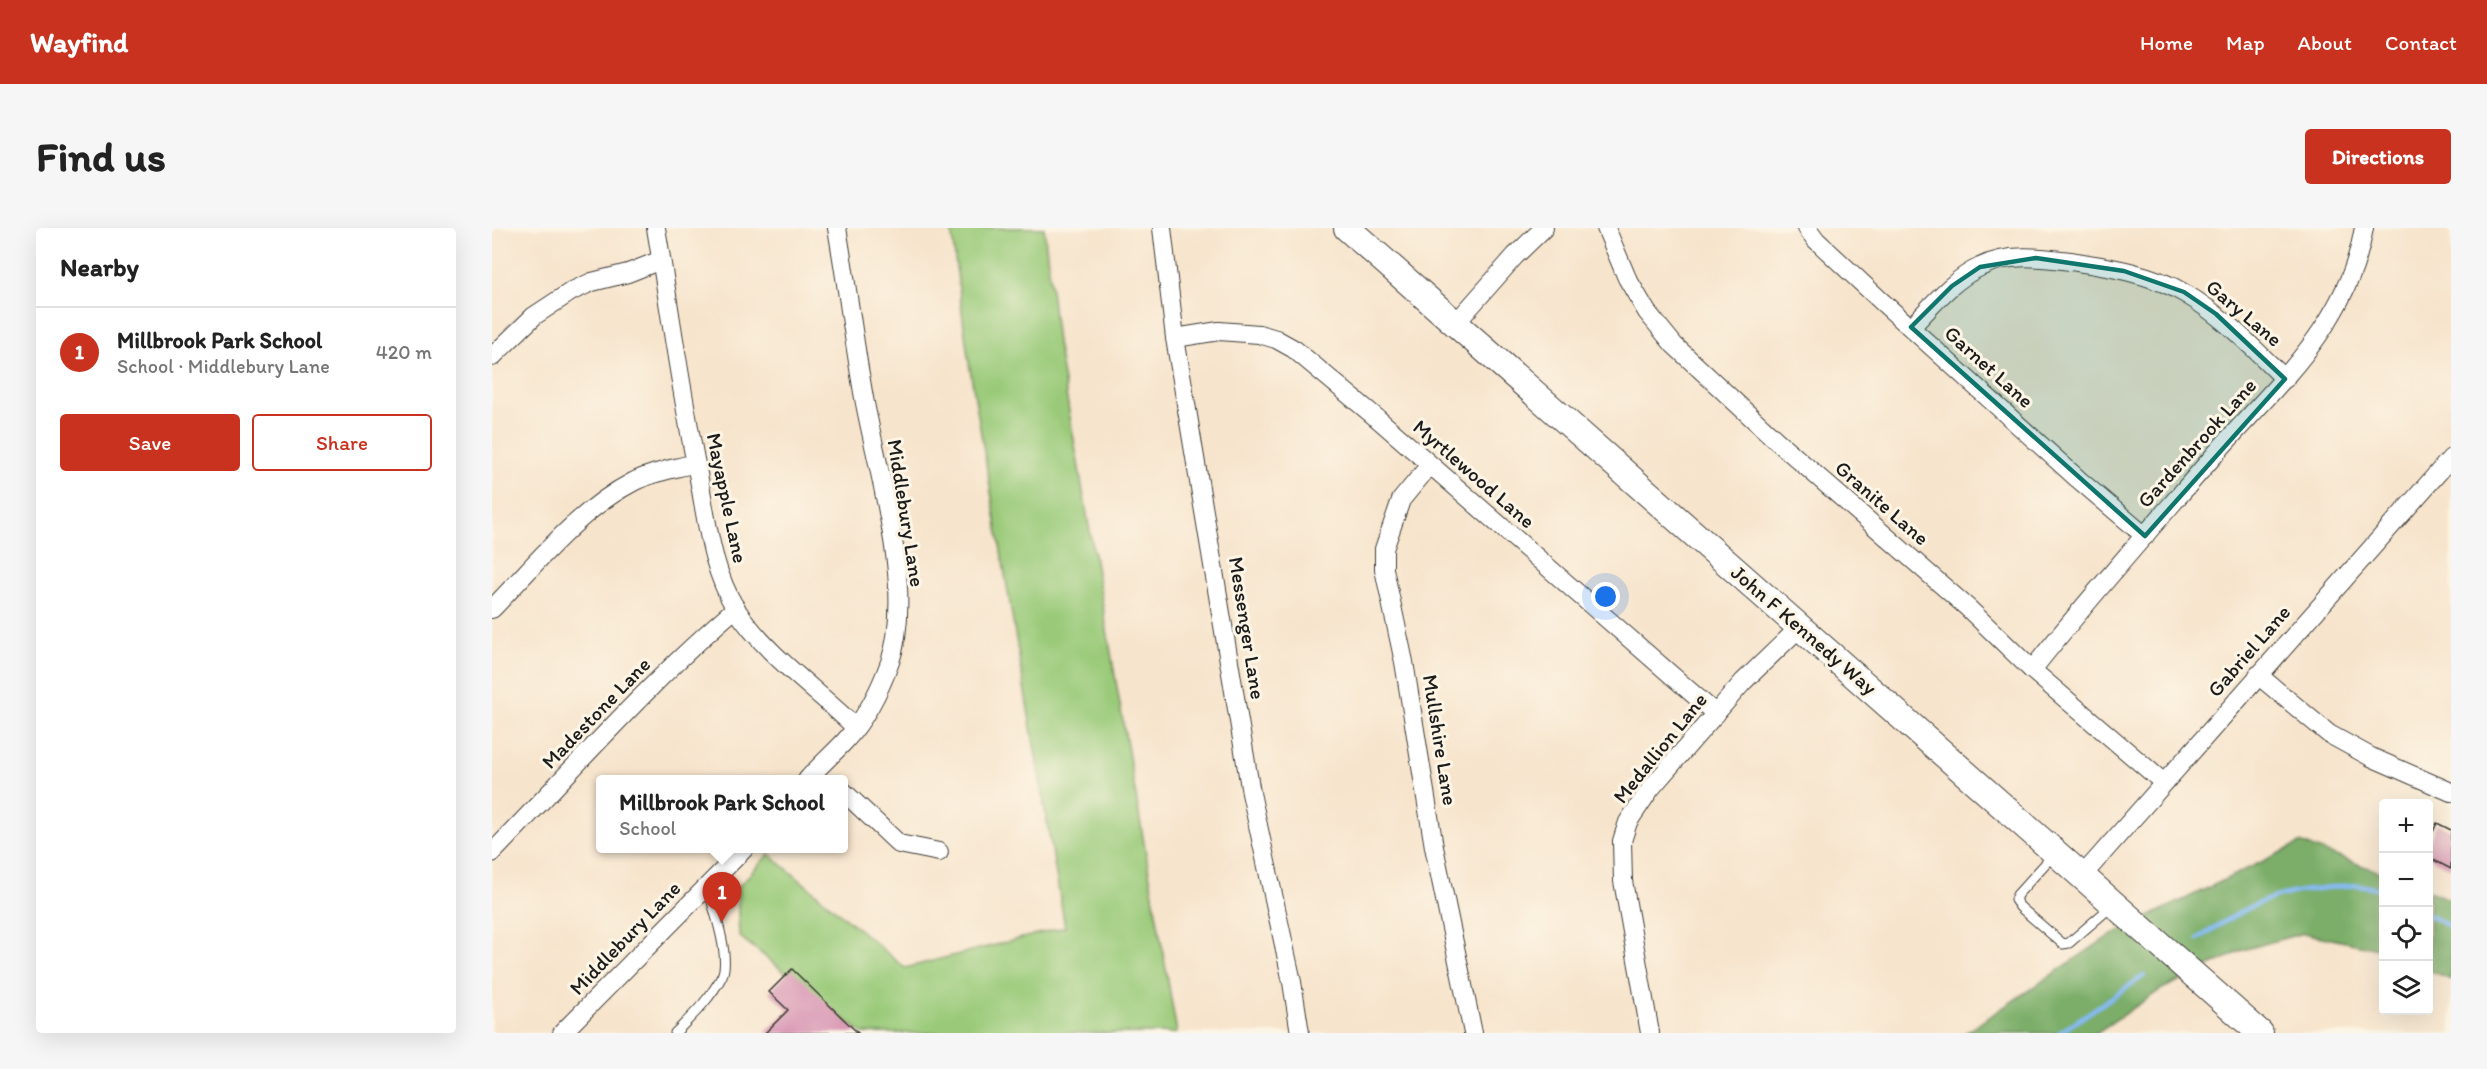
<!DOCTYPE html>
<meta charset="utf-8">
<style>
:root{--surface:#fff;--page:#f6f6f6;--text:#222;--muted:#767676;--line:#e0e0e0;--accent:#c8321e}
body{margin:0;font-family:Itim,sans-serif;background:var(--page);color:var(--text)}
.controls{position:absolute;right:18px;bottom:18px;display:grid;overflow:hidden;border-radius:6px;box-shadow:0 6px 24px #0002}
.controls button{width:54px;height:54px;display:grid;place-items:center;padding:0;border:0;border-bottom:2px solid var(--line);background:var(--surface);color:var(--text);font:30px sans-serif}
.you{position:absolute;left:1114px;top:369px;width:21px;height:21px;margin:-15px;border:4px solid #fff;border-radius:50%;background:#1a73e8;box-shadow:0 0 0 9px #1a73e833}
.badge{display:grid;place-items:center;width:39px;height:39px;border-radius:50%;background:var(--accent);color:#fff;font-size:20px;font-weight:700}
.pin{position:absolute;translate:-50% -50px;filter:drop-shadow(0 2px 3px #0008)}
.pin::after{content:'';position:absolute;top:32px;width:21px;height:18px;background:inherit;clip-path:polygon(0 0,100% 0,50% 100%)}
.popup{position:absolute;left:104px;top:547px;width:252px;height:78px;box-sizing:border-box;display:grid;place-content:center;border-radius:6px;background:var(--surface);filter:drop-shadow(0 2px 4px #0005);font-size:20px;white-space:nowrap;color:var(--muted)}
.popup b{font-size:22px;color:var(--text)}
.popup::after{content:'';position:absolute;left:50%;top:100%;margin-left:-12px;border:12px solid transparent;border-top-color:var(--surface)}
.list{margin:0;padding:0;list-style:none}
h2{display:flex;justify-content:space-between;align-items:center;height:78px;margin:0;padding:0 24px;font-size:26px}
h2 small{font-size:20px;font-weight:400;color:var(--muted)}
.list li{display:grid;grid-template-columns:39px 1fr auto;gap:18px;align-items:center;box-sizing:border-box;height:90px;padding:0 24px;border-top:2px solid var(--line)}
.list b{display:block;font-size:22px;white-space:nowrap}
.list p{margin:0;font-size:20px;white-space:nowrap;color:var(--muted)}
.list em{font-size:20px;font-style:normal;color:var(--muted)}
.actions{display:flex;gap:12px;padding:18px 24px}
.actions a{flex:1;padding:14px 0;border:2px solid var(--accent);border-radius:6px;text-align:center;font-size:21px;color:var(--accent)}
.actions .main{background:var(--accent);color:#fff}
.icon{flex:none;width:33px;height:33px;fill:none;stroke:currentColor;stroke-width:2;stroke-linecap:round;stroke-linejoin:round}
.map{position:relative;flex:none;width:1959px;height:805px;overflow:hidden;border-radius:6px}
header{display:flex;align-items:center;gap:36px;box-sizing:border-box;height:84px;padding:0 30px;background:var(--accent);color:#fff}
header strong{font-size:28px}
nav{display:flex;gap:33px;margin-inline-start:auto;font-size:21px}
.intro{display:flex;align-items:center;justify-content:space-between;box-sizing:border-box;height:144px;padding:0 36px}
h1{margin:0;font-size:42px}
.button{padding:15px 27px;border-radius:6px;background:var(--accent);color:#fff;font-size:21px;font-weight:700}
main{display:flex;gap:36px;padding:0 36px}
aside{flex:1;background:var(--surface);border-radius:6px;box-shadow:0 6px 24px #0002}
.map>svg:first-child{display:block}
.green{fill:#9aca79;stroke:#5b734a;stroke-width:1.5}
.forest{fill:#7bae69;stroke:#4c6542;stroke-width:1.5}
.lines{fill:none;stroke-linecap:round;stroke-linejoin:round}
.stream{stroke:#87bbf5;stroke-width:4.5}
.building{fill:#d690b0}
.lane-casing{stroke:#3d3a36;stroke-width:11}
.street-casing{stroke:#3d3a36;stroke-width:20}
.secondary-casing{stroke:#3d3a36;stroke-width:28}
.lane{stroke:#fff;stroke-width:9}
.street{stroke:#fff;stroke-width:18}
.secondary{stroke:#fff;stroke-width:26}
.marked{fill:#0f766e;fill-opacity:0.2;stroke:#0f766e;stroke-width:4.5;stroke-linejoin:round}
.labels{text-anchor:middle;stroke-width:6;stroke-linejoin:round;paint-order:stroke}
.street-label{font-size:21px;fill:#1c1c1c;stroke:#fcf5e5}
</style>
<header>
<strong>Wayfind</strong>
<nav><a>Home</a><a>Map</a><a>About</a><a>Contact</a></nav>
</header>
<div class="intro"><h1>Find us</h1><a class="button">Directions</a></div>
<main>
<aside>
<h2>Nearby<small></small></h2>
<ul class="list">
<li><span class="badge">1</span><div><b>Millbrook Park School</b><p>School · Middlebury Lane</p></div><em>420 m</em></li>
</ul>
<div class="actions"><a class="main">Save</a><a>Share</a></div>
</aside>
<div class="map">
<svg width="1959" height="805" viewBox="0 0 1959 805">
<rect width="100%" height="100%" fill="#fcf5e5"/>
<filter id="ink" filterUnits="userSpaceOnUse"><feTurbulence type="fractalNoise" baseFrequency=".0167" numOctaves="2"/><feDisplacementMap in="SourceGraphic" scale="12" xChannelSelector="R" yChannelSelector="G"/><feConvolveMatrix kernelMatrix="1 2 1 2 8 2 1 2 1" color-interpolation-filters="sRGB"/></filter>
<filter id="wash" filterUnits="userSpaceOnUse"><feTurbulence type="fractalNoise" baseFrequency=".008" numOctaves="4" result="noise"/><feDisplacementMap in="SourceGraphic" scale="24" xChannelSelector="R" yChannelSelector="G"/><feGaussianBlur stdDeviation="1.35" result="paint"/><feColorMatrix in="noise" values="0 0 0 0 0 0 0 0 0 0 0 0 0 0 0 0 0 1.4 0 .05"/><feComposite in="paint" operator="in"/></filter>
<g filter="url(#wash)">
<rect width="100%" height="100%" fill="#f7e4cc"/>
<!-- green -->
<polygon class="green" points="459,0 552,0 565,114 685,805 370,805 247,708 245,660 277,626 413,740 573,699 476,129"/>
<!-- forest -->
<g class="forest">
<polygon points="1808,615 1891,645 1891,722 1811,705 1751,722 1670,761 1604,805 1473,805 1619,707"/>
<polygon points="1937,663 1959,672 1959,752 1937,742"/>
</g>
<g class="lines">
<!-- stream -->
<g class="stream">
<polyline points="1936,687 1959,699"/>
<path d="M1706,711C1755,677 1781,664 1842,659C1859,657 1875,656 1892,663"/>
<polyline points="1567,805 1653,747"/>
</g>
</g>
<g id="blocks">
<!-- building -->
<g class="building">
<polygon points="1945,595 1959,602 1959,641 1936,629 1936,615"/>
<polygon points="300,741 366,805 273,805 296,782 277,764"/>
</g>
</g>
</g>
<g filter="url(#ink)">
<use href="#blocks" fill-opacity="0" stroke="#3d3a36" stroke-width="1.5"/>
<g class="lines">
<defs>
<g id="lane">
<polyline points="1562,626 1525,667 1523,672 1528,679 1571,716 1577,715 1621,677"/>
<path d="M183,805C200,788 219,770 230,748C239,729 221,678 215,658"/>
</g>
<g id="street">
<path d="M164,0C178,82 189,165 206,246C215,292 219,341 244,381C274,427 324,461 363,499"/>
<polyline points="670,0 683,110 759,565 800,754 808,805"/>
<polyline points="1114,0 1135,50 1155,84 1182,117 1285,213 1476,380 1540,442 1672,555"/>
<polyline points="1315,0 1324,12 1387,71 1586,251 1653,308"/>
<polyline points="963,96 1023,28 1052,0"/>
<path d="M1419,99C1440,78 1460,52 1488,39C1515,25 1548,29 1578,33C1616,39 1658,45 1692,65C1730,87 1761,120 1793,151"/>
<polyline points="683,110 727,103 767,106 784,111 802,121 886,191 1224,486"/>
<polyline points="0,129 42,88 80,63 100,54 136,45 169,32"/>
<polyline points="937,238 909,272 892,321 892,341 912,434 942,619 981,805"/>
<path d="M0,381C43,337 85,283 141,254C160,244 182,241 203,235"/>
<path d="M1540,442C1599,367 1663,296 1725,224C1786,155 1856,96 1872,0"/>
<polyline points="1766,447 1837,506 1879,529 1959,564"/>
<path d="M315,552C327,538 341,526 353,513C373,491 388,462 398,434C423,361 386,246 372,170C362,114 355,57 345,0"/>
<polyline points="352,564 407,616 447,624"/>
<path d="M0,625C80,543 156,455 244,380"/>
<polyline points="1591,647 1959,230"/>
<polyline points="70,805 253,620"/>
<polyline points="1158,805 1131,653 1130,613 1136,594 1159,560 1251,454 1308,399"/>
</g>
<polyline id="secondary" points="855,0 1768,805"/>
</defs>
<!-- lane casing -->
<use href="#lane" class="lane-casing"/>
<!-- street casing -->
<use href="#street" class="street-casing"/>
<!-- secondary casing -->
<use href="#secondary" class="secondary-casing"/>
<!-- lane -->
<use href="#lane" class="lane"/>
<!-- street -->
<use href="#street" class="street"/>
<!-- secondary -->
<use href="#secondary" class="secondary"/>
</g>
</g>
<!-- marked area -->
<path class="marked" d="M1544,30L1632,43L1692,64L1724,86L1793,151L1653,308L1419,99L1460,58L1488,39Z"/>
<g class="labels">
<!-- street labels -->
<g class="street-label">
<text transform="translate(1752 85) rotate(40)" y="7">Gary Lane</text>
<text transform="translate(1497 139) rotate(42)" y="7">Garnet Lane</text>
<text transform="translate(1705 215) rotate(-48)" y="7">Gardenbrook Lane</text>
<text transform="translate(982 246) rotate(41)" y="7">Myrtlewood Lane</text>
<text transform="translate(235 270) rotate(78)" y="7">Mayapple Lane</text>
<text transform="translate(1390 275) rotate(41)" y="7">Granite Lane</text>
<text transform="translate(414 285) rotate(81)" y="7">Middlebury Lane</text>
<text transform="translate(755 400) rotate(81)" y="7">Messenger Lane</text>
<text transform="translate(1312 402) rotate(41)" y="7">John F Kennedy Way</text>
<text transform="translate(1757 423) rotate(-49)" y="7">Gabriel Lane</text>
<text transform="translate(104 485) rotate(-46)" y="7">Madestone Lane</text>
<text transform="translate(948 512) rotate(81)" y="7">Mullshire Lane</text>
<text transform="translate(1168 520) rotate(-51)" y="7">Medallion Lane</text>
<text transform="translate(133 710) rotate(-46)" y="7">Middlebury Lane</text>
</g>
</g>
</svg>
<div class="controls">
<button>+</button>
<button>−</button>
<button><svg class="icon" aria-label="locate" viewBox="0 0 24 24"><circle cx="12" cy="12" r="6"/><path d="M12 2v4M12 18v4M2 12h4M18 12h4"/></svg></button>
<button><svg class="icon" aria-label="layers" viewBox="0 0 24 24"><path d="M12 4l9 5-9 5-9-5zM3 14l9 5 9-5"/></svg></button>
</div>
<div class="you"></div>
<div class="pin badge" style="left:230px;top:694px">1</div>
<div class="popup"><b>Millbrook Park School</b>School</div>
</div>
</main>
